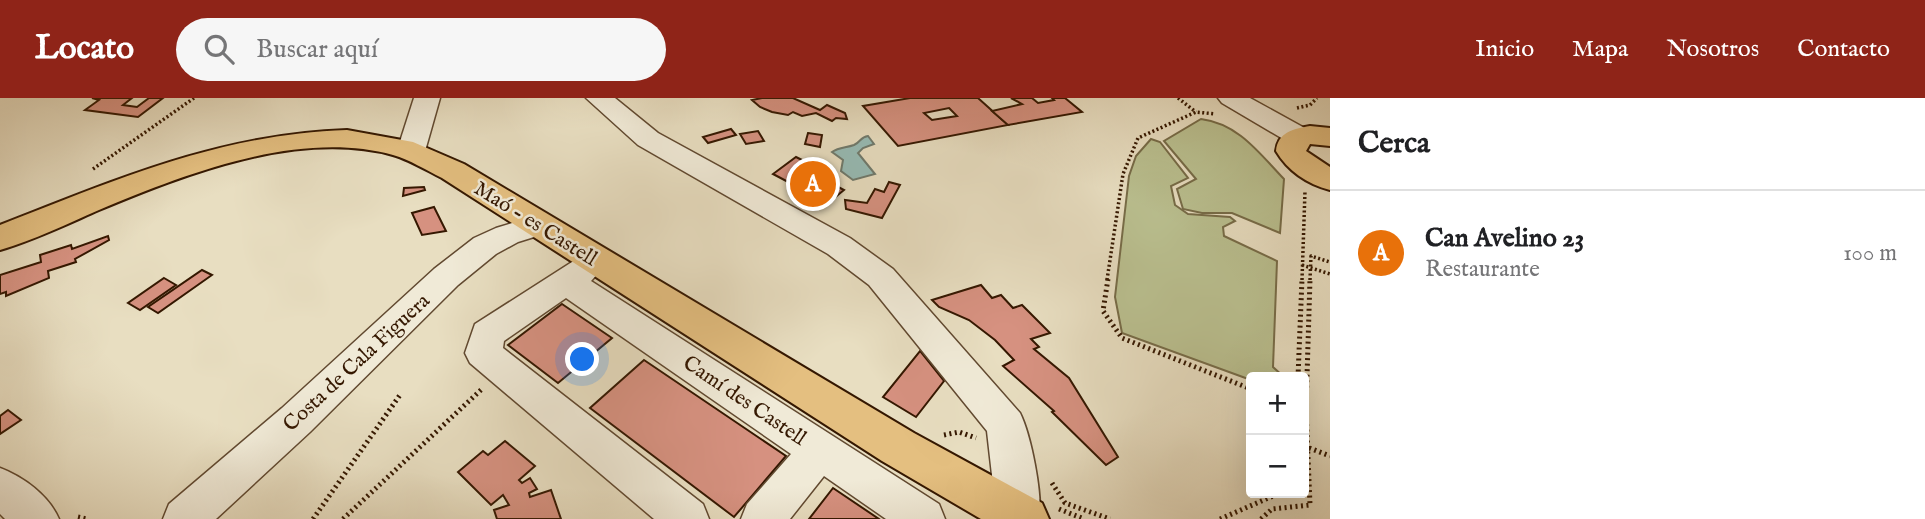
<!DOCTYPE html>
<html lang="es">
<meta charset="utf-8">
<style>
:root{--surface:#fff;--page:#f6f6f6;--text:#202124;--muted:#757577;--line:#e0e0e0;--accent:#8f2418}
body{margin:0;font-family:"IM FELL English",serif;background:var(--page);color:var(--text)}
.controls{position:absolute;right:21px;bottom:21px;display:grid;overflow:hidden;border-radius:7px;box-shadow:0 7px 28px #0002}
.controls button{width:63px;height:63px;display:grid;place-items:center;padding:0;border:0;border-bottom:2px solid var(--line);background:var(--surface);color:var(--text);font:35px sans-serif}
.you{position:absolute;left:583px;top:262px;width:24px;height:24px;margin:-18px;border:5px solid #fff;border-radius:50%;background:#1a73e8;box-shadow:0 0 0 10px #1a73e833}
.badge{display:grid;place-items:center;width:46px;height:46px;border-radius:50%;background:var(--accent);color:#fff;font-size:23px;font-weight:700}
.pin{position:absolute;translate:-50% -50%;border:4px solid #fff;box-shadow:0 2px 7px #0006}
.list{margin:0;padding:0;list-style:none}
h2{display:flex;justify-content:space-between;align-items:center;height:91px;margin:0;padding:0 28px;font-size:30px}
h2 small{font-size:23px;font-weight:400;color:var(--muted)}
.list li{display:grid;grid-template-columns:46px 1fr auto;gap:21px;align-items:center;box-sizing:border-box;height:126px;padding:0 28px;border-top:2px solid var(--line)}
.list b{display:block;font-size:26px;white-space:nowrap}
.list p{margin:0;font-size:23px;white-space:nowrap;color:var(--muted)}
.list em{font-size:23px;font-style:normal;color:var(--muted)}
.icon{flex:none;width:38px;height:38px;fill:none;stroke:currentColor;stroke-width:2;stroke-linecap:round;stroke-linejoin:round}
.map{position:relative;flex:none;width:1330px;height:421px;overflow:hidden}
header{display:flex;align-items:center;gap:42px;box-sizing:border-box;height:98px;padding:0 35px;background:var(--accent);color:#fff}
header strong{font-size:33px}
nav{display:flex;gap:38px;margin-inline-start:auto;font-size:24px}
.search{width:490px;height:63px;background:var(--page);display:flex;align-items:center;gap:18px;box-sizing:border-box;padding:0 24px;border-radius:38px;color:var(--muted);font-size:26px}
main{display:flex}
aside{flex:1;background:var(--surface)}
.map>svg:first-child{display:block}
.green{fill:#bac090;stroke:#776c48;stroke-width:2}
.water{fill:#97bcb6;stroke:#6f7a6d;stroke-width:2}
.building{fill:#d69180;stroke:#341700;stroke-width:2;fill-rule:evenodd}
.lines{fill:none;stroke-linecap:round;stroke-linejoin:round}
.minor-casing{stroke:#614930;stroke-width:3}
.major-casing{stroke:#341700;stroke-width:4}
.path-far1{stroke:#341700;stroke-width:3.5;stroke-dasharray:2 2.5;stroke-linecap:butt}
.path{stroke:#341700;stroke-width:5;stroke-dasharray:2 3.5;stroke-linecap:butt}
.minor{fill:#f0ead7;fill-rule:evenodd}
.major{fill:#e4bf80;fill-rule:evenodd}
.labels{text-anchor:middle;stroke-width:5;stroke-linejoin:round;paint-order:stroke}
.street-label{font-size:21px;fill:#341700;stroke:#f0ead7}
</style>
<header>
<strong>Locato</strong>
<div class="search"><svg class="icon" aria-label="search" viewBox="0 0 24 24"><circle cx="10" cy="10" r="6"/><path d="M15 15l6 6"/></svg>Buscar aquí</div>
<nav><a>Inicio</a><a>Mapa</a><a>Nosotros</a><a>Contacto</a></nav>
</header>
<main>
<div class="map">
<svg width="1330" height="421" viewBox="0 0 1330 421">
<rect width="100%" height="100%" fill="#e8dec1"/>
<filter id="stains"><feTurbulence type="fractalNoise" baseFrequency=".00286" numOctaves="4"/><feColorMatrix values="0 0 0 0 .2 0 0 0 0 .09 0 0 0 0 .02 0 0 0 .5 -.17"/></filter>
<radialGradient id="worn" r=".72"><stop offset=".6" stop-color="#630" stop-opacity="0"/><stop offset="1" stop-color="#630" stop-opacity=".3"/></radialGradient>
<!-- green -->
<g class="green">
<path d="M1201,21C1239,26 1259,55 1284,81L1280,135L1232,115H1202L1183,111L1177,91L1196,81L1164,43Z"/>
<polygon points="1151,41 1160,44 1188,80 1171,88 1175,107 1188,116 1230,119 1235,123 1223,129 1224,138 1277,163 1273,269 1284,279 1251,279 1251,282 1122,235 1115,199 1129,78 1136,58"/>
</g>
<!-- water -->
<path class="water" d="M868,38L874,46L863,50L858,55L875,76L853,82L841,73L843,62L832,54C839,49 846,50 854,47C862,43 860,39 868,38Z"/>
<!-- building -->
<g class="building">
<polygon points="92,0 132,0 123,7 137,9 149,0 163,0 138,19 85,12 99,2"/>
<polygon points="762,0 793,0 820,12 827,7 845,15 847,21 836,20 832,23 816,15 802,18 793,14 788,17 772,14 760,9 752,2"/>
<path d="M910,0H978L1008,27L898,48L863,8ZM949,10L957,18L932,22L924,15Z"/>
<polygon points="1011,0 1032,0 1038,5 1054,2 1052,0 1065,0 1082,14 1008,27 992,13 1022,6"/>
<polygon points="731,31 736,37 708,45 703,39"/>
<polygon points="758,33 764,43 746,46 740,36"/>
<polygon points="808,35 822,37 820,49 805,46"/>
<polygon points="796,59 828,75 821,80 844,92 828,105 773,76"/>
<polygon points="889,84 900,87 882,120 846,111 845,102 867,105 875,91 884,94"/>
<polygon points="424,89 425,92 403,98 404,90"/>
<polygon points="434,109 446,133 422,137 412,115"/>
<polygon points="108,138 109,142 75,161 76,164 48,173 49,180 6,198 6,194 0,196 0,177 41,164 40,157 71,147 72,151"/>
<polygon points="202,172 212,177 158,215 148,209"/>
<polygon points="164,180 176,187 140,212 128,205"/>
<polygon points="981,187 992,200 1001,197 1013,210 1022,207 1050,235 1031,241 1039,249 1034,251 1069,280 1118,359 1106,367 1052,314 1054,313 1003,268 1014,262 995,242 969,222 939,209 932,202"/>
<polygon points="562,206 612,240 558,285 508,247"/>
<polygon points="920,253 944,283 916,319 883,299"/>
<polygon points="644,262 786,358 734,419 590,310"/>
<polygon points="8,312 21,322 0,336 0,318"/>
<polygon points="505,343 535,368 519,382 522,385 530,380 537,391 529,395 530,399 551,392 561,421 497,421 494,412 509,407 503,397 491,407 458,374 483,353 488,357"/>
<polygon points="833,390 879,421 809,421"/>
</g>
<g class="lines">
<defs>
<g id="minor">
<polygon points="414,0 440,0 425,53 421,59 411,61 401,59 397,53"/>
<path d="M586,0H615L658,35L850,140L893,171L1020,315C1031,337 1043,398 1039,421H997L987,333L869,187L828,156L638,47Z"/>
<polygon points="1218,0 1250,0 1310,33 1314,39 1310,45 1300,47 1290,45 1222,5"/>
<polygon points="539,117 550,120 555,127 550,134 518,144 496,156 458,187 310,334 216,421 163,421 169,406 282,310 434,171 474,140 496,130"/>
<polygon points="584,160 596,164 601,172 591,183 939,406 945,421 886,421 824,378 790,421 741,421 747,406 791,356 566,200 504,243 503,250 703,406 709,421 654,421 470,265 465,255 475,226 572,164"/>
<path d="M0,370C24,379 49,398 59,421H5L0,416Z"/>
</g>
<g id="major">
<path d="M1310,28L1330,30V48L1310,46L1306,53L1330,69V92C1307,86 1288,73 1276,53C1278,34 1293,31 1310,28Z"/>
<path d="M347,32L413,44L464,66L914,335L1042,405L1049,421H981L882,363L442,80C426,72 410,62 393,57C299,31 185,76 99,112C67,126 34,142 0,152V127C116,82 220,36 347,32Z"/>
</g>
</defs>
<!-- minor casing -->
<use href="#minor" class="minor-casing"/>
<!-- major casing -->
<use href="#major" class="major-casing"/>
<!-- path-far1 -->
<g class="path-far1">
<polyline points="1178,0 1196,14"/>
<polyline points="1297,10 1310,7 1317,0"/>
<polyline points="93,71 194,0"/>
<polyline points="1302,167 1330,176"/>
<polyline points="1107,182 1123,76 1138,40 1196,14 1215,16"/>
<polyline points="1302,182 1305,93"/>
<polyline points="1310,182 1311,158 1330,164"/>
</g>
<!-- path -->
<g class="path">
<polyline points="1108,181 1103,213 1122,240 1251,291"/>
<polyline points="1298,279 1302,181"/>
<polyline points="944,337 959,334 976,340"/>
<polyline points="1304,348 1330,358"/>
<polyline points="1052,385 1065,405 1110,421"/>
<polyline points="1059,411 1084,421"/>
<polyline points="78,419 87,421"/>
<polyline points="313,421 400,297"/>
<polyline points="343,421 483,290"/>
<polyline points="1220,421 1280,395"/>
<polyline points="1261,421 1272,411 1310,407 1306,311 1310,181"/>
</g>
<!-- minor -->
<use href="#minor" class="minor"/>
<!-- major -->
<use href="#major" class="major"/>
</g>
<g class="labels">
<!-- street labels -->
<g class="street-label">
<text transform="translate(536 125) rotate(32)" y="7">Maó - es Castell</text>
<text transform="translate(356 264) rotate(-43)" y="7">Costa de Cala Figuera</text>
<text transform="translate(745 302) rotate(34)" y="7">Camí des Castell</text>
</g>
</g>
<rect width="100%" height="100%" filter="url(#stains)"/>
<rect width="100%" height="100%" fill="url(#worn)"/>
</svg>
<div class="controls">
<button>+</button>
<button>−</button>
</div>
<div class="you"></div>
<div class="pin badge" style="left:813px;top:86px;background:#e8710a">A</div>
</div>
<aside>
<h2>Cerca<small></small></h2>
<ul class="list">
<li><span class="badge" style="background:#e8710a">A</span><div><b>Can Avelino 23</b><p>Restaurante</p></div><em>100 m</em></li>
</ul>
</aside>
</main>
